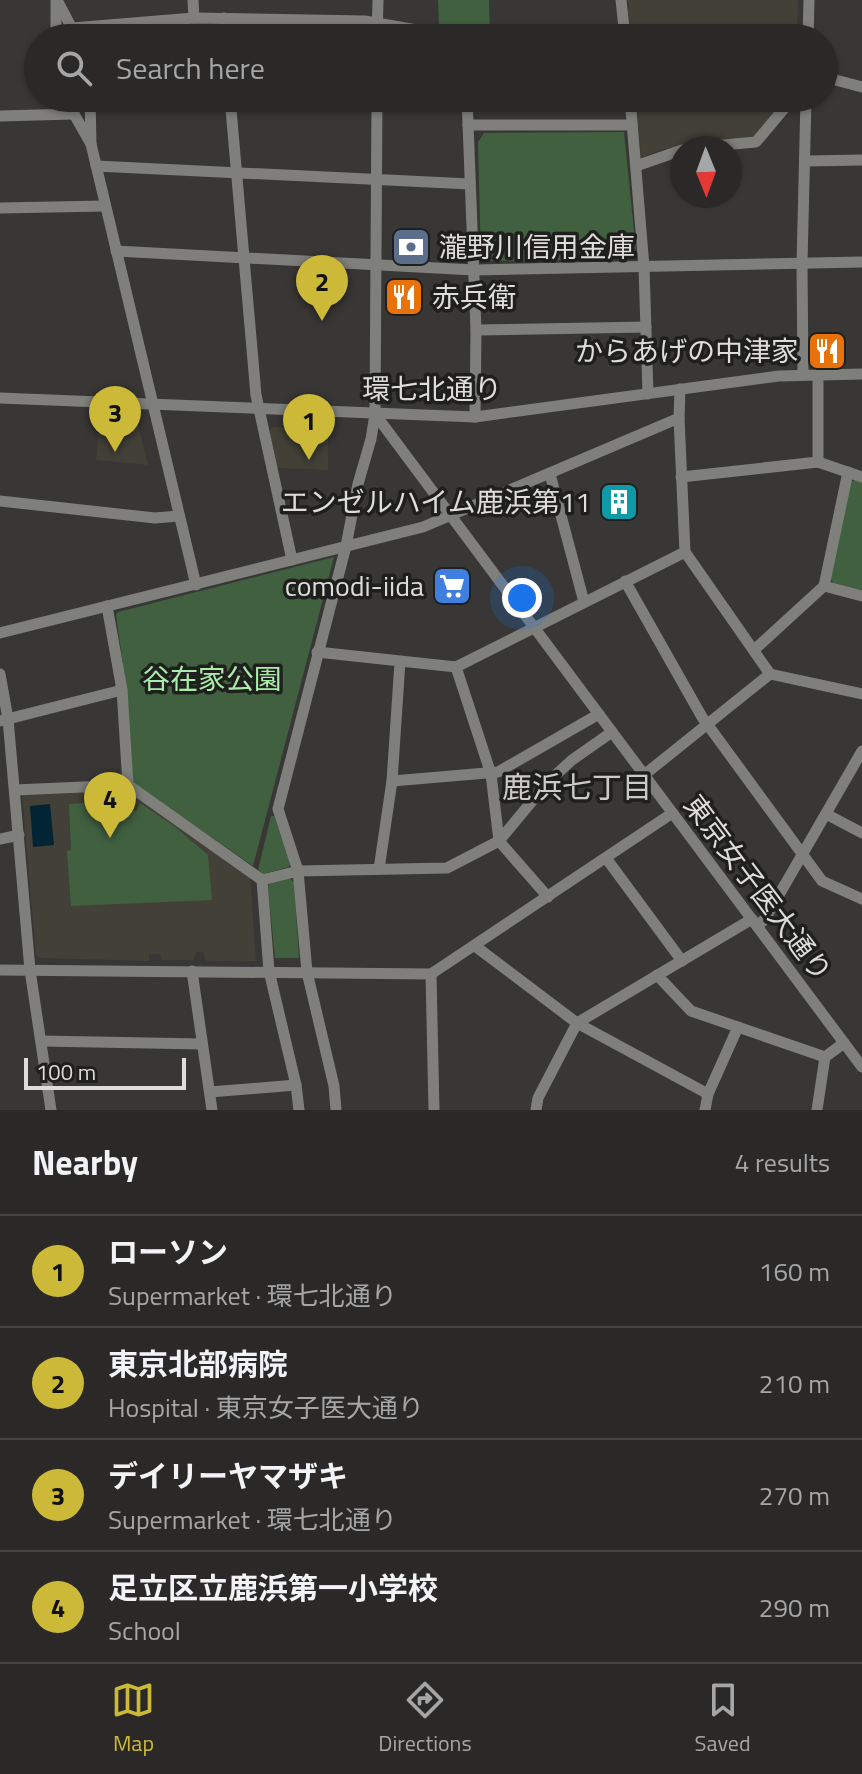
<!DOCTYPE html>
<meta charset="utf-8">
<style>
:root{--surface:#2a2928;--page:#363534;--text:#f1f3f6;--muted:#a5a6a8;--line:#464545;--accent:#cdb938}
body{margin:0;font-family:"Titillium Web","Noto Sans JP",sans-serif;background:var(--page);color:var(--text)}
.compass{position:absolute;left:670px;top:136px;width:72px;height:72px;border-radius:50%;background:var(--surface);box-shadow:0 2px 6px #0004;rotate:179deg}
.scale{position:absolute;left:24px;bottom:20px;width:162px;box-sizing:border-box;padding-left:8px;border:4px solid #dedddc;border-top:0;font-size:22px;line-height:28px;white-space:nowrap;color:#dedddc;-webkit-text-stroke:6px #1f1f1e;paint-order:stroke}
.you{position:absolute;left:522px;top:598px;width:28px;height:28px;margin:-20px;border:6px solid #fff;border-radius:50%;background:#1a73e8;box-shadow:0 0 0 12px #1a73e833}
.badge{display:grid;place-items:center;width:52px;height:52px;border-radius:50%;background:var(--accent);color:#111;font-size:26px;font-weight:700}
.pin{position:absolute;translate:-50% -66px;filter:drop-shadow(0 2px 4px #0008)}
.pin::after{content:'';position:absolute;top:42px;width:28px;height:24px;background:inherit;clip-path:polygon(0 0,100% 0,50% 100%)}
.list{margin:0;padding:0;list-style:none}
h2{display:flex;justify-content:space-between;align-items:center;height:104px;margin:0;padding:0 32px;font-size:34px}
h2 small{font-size:26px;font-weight:400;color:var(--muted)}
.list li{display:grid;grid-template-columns:52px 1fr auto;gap:24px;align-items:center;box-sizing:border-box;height:112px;padding:0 32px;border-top:2px solid var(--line)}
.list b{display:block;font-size:30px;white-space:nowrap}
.list p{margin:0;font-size:26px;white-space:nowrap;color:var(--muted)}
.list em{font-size:26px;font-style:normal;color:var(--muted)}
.icon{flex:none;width:44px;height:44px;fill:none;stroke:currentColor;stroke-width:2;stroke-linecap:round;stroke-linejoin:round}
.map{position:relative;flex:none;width:862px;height:1110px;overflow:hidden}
.search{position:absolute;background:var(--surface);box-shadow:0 2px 6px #0004;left:24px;right:24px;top:24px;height:88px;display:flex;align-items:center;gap:20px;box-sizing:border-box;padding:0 28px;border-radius:44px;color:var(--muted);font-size:30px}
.sheet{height:552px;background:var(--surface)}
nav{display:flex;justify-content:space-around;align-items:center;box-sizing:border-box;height:112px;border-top:2px solid var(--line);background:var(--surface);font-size:22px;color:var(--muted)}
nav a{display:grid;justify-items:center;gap:4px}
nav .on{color:var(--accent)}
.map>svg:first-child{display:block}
.built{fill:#424037}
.green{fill:#406040}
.water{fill:#032435}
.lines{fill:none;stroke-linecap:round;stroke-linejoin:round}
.minor{stroke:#7f7f7c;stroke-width:11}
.labels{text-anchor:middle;stroke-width:7;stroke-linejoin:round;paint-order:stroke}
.poi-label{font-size:28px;fill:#dedddc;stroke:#1f1f1e;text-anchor:end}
.street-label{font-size:28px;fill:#dedddc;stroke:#1f1f1e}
.park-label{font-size:28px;fill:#aaeca9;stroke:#1f1f1e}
.neighbourhood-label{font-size:30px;fill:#cbcac7;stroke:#1f1f1e}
</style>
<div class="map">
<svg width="862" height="1110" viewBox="0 0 862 1110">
<rect width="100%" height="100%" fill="#383735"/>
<!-- built -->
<g class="built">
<polygon points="627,0 798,0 797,38 630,38 628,11 630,9"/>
<polygon points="636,98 786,98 755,137 694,142 659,150 641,158"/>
<polygon points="100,415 133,416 137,420 148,465 96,460"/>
<polygon points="272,427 328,430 328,470 276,468 269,433"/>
<polygon points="116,789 122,797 131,799 137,796 250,877 256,961 206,961 203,952 196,952 194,960 162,960 160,954 149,955 149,961 40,958 36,955 22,796 25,793"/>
</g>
<!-- green -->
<g class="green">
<polygon points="438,0 489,0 490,38 474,38 473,30 439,24"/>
<polygon points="624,132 636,251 629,259 481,261 478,142 484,133"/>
<polygon points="855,480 862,482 862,590 834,583 830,579 850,482"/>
<polygon points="334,557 253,866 133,783 127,693 116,615 118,612"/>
<polygon points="85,799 112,799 114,804 136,811 140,803 174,826 208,855 212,900 71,906 67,851 71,850 69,804 85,803"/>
<polygon points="271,816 274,816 290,863 289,867 263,874 258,870"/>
<polygon points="290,878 294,883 299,958 275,958 268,887 269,884"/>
</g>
<!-- water -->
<polygon class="water" points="50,804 54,845 33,847 30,806"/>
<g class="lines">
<!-- minor -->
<g class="minor">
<polyline points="56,0 56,38"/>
<polyline points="57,0 77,38"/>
<polyline points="193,0 194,18"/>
<polyline points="621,0 625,38"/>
<polyline points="224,18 226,38"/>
<polyline points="72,28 194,18 365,21 463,38"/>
<polyline points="377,38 378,0"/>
<polyline points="808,38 809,0"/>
<polyline points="824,77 862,87"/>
<polyline points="68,98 74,114 91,144 90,98"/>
<polyline points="230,98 256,395 292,560"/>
<polyline points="467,98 476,330 475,417"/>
<polyline points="630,98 644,267 648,394"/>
<polyline points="0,116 74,114"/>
<polyline points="468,125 632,125"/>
<polyline points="91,144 196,585"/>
<polyline points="691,148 756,142 793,98"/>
<polyline points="806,161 862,160"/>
<polyline points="96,166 470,184"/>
<polyline points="636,166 682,150"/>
<polyline points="0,208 105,206"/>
<polyline points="116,251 474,270 862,262"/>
<polyline points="476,330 646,327"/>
<polyline points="803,374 802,264 806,98"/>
<polyline points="0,398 475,417 779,376 862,374"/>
<polyline points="375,414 862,1067"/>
<polyline points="679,418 685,552 770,674"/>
<polyline points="818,462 818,374"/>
<polyline points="550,474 584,602"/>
<polyline points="681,477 818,462 862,477"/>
<polyline points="0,501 155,518 179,516"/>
<polyline points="625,581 702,717 822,881 862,899"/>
<polyline points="824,586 862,596"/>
<polyline points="107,606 122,690 128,785"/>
<polyline points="0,633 423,527 679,418 680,389"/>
<polyline points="754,650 824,586 848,472"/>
<polyline points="317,652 456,667"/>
<polyline points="0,674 8,719 30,970 51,1110"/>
<polyline points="0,721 122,690"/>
<polyline points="644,775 770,674 862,694"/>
<polyline points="392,781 498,772 599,714"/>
<polyline points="15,790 128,785 262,880 298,871 447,868 499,841 548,782 572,760 612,732"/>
<polyline points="826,814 862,833"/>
<polyline points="0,839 19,835"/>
<polyline points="606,858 682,961"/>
<polyline points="379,869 392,781 400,662"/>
<polyline points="262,880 269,971 296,1085 299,1110"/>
<polyline points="548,897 499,841 491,774 456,667 685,552"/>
<polyline points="757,926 765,919 862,751"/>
<polyline points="475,946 577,1023 708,1094"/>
<polyline points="0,970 431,974 671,814"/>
<polyline points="192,971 212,1110"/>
<polyline points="431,974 434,1110"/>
<polyline points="657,975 691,1011 825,1057"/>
<polyline points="41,1041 202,1044"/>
<polyline points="210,1092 296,1085"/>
<polyline points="336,1110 334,1086 307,972 298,871 278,809 346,546 358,484 371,439 375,414 377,98"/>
<polyline points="536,1110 538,1098 577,1023 752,919"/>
<polyline points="705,1110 708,1094 738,1027"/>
<polyline points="817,1110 825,1057 844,1043"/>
</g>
</g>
<!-- icons -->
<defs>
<symbol id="bank-square" viewBox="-11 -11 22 22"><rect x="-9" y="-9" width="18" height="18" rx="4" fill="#5c6f8a" stroke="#1f1f1e"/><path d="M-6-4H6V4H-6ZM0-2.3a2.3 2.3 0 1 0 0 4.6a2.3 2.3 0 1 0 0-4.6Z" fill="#fff"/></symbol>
<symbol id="restaurant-square" viewBox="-11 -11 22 22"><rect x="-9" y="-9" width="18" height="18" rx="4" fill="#e8710a" stroke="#1f1f1e"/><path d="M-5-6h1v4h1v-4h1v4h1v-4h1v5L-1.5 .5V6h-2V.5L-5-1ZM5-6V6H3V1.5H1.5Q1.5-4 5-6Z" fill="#fff"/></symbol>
<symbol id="building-square" viewBox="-11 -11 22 22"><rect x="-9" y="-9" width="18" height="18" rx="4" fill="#0f9aa8" stroke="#1f1f1e"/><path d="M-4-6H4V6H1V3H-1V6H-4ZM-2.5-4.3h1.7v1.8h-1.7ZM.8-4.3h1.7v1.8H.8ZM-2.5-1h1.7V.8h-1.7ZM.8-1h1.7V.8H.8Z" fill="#fff"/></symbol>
<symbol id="supermarket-square" viewBox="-11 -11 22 22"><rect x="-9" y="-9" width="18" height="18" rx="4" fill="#3f7fe0" stroke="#1f1f1e"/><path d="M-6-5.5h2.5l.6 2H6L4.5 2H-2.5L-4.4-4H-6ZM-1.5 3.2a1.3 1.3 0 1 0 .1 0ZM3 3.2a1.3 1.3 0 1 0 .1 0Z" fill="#fff"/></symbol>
</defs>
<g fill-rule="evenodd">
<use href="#bank-square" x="389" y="225" width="44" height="44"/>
<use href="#restaurant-square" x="382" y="275" width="44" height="44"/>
<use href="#restaurant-square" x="805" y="329" width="44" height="44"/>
<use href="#building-square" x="597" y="480" width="44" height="44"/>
<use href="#supermarket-square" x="430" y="564" width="44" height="44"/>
</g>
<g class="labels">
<!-- poi labels -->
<g class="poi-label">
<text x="439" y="257" text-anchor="start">瀧野川信用金庫</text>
<text x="432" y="307" text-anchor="start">赤兵衛</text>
<text x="799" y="361">からあげの中津家</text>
<text x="591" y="512">エンゼルハイム鹿浜第11</text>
<text x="424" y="596">comodi-iida</text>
</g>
<!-- street labels -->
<g class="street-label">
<text x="432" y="399">環七北通り</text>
<text transform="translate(758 888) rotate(53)" y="10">東京女子医大通り</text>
</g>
<!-- park labels -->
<g class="park-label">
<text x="212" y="689">谷在家公園</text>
</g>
<!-- neighbourhood labels -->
<g class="neighbourhood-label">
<text x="577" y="798">鹿浜七丁目</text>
</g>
</g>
</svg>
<svg class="compass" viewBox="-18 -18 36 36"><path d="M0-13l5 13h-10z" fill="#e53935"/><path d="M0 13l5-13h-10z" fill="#a5a6a8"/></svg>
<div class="scale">100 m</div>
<div class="you"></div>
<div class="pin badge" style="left:309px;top:460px">1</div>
<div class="pin badge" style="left:322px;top:321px">2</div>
<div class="pin badge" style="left:115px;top:452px">3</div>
<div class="pin badge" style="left:110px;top:838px">4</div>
<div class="search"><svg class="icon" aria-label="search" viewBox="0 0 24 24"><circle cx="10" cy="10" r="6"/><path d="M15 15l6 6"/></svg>Search here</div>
</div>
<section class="sheet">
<h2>Nearby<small>4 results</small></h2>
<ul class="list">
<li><span class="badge">1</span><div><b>ローソン</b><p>Supermarket · 環七北通り</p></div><em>160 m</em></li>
<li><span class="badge">2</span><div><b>東京北部病院</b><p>Hospital · 東京女子医大通り</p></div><em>210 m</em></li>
<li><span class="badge">3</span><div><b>デイリーヤマザキ</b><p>Supermarket · 環七北通り</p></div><em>270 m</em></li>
<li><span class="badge">4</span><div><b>足立区立鹿浜第一小学校</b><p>School</p></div><em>290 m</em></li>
</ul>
</section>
<nav>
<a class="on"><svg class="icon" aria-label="map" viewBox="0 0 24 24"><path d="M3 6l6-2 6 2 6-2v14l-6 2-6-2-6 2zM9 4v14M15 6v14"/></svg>Map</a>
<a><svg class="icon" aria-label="directions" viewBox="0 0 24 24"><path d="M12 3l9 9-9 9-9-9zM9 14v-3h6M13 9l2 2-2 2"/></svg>Directions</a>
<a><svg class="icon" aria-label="saved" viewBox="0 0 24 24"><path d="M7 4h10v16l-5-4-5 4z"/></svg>Saved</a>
</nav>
